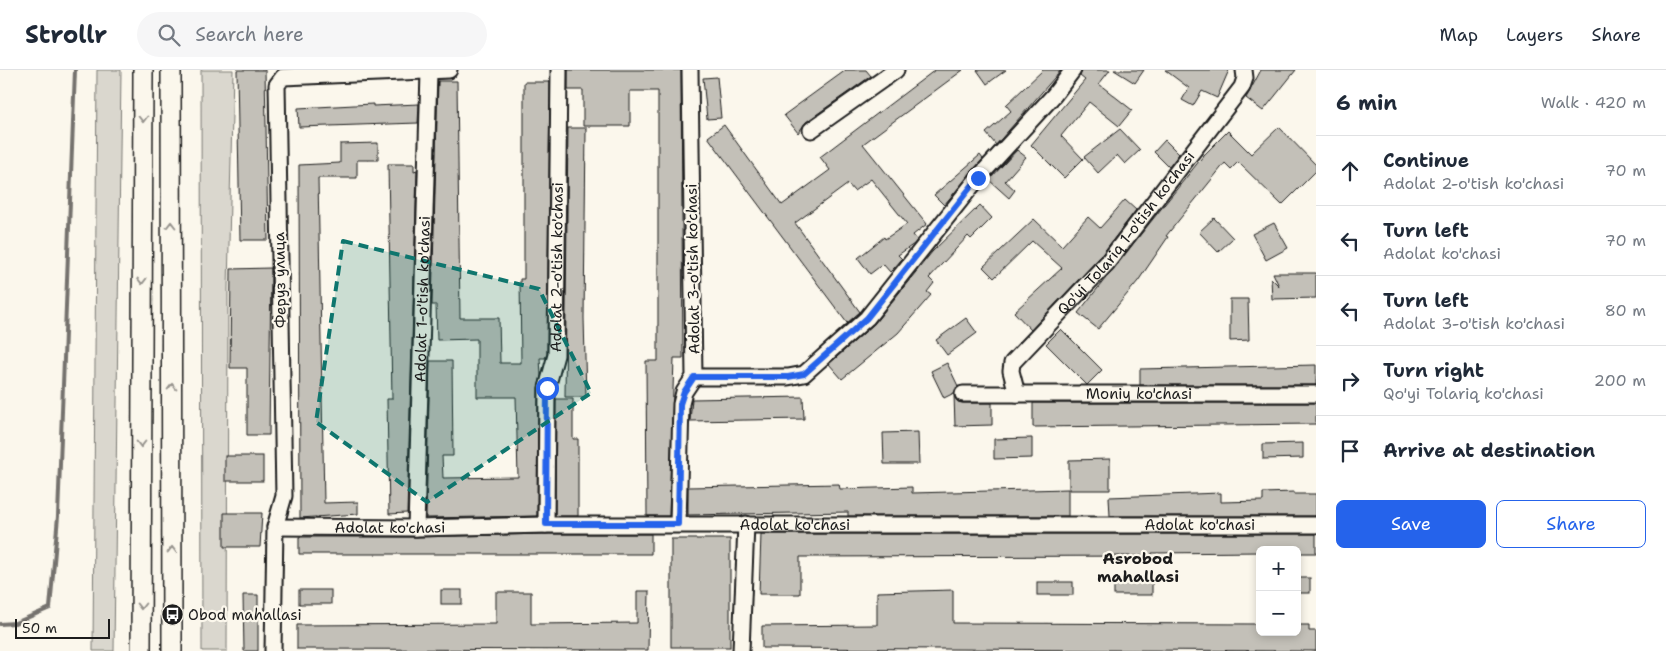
<!DOCTYPE html>
<meta charset="utf-8">
<style>
:root{--surface:#fff;--page:#f6f6f7;--text:#1f2937;--muted:#747a83;--line:#e0e1e3;--accent:#2563eb}
body{margin:0;font-family:"Shantell Sans",sans-serif;background:var(--page);color:var(--text)}
.controls{position:absolute;right:15px;bottom:15px;display:grid;overflow:hidden;border-radius:8px;box-shadow:0 2px 8px #0003}
.controls button{width:45px;height:45px;display:grid;place-items:center;padding:0;border:0;border-bottom:1px solid var(--line);background:var(--surface);color:var(--text);font:25px sans-serif}
.scale{position:absolute;left:15px;bottom:12px;width:95px;box-sizing:border-box;padding-left:5px;border:2px solid #1c1c1c;border-top:0;font-size:14px;line-height:18px;white-space:nowrap;color:#1c1c1c;-webkit-text-stroke:4px #fbf7ec;paint-order:stroke}
.stop{position:absolute;width:15px;height:15px;margin:-11px;border:4px solid #2563eb;border-radius:50%;background:#fff}
.stop.end{background:#2563eb;border-color:#fff;box-shadow:0 1px 5px #0008}
.list{margin:0;padding:0;list-style:none}
h2{display:flex;justify-content:space-between;align-items:center;height:65px;margin:0;padding:0 20px;font-size:21px}
h2 small{font-size:16px;font-weight:400;color:var(--muted)}
.list li{display:grid;grid-template-columns:32px 1fr auto;gap:15px;align-items:center;box-sizing:border-box;height:70px;padding:0 20px;border-top:1px solid var(--line)}
.list b{display:block;font-size:19px;white-space:nowrap}
.list p{margin:0;font-size:16px;white-space:nowrap;color:var(--muted)}
.list em{font-size:16px;font-style:normal;color:var(--muted)}
.actions{display:flex;gap:10px;padding:15px 20px}
.actions a{flex:1;padding:11px 0;border:1px solid var(--accent);border-radius:8px;text-align:center;font-size:18px;color:var(--accent)}
.actions .main{background:var(--accent);color:#fff}
.icon{flex:none;width:28px;height:28px;fill:none;stroke:currentColor;stroke-width:2;stroke-linecap:round;stroke-linejoin:round}
.map{position:relative;flex:none;width:1316px;height:581px;overflow:hidden}
header{display:flex;align-items:center;gap:30px;box-sizing:border-box;height:70px;padding:0 25px;background:var(--surface);border-bottom:1px solid var(--line)}
header strong{font-size:24px}
nav{display:flex;gap:28px;margin-inline-start:auto;font-size:18px}
.search{width:350px;height:45px;background:var(--page);display:flex;align-items:center;gap:12px;box-sizing:border-box;padding:0 18px;border-radius:28px;color:var(--muted);font-size:19px}
main{display:flex}
aside{flex:1;background:var(--surface)}
.map>svg:first-child{display:block}
.green{fill:#dad7ce;stroke:#7b7a75}
.lines{fill:none;stroke-linecap:round;stroke-linejoin:round}
.stream{stroke:#74726e;stroke-width:4}
.building{fill:#c3c0b8;stroke:#1c1c1c}
.minor-casing{stroke:#1c1c1c;stroke-width:19}
.major-casing{stroke:#1c1c1c;stroke-width:22}
.minor{stroke:#fbf7ec;stroke-width:15}
.major{stroke:#fbf7ec;stroke-width:19}
.oneway{stroke:#97948e}
.route{stroke:#2563eb;stroke-width:6}
.marked{fill:#0f766e;fill-opacity:0.2;stroke:#0f766e;stroke-width:4;stroke-dasharray:10 6;stroke-linejoin:round}
.labels{text-anchor:middle;stroke-width:4.5;stroke-linejoin:round;paint-order:stroke}
.street-label{font-size:15px;fill:#1c1c1c;stroke:#fbf7ec}
.poi-label{font-size:15px;fill:#1c1c1c;stroke:#fbf7ec;text-anchor:start}
.neighbourhood-label{font-size:16px;font-weight:bold;fill:#1c1c1c;stroke:#fbf7ec}
</style>
<header>
<strong>Strollr</strong>
<div class="search"><svg class="icon" aria-label="search" viewBox="0 0 24 24"><circle cx="10" cy="10" r="6"/><path d="M15 15l6 6"/></svg>Search here</div>
<nav><a>Map</a><a>Layers</a><a>Share</a></nav>
</header>
<main>
<div class="map">
<svg width="1316" height="581" viewBox="0 0 1316 581">
<rect width="100%" height="100%" fill="#fbf7ec"/>
<filter id="ink" filterUnits="userSpaceOnUse"><feTurbulence type="fractalNoise" baseFrequency=".02" numOctaves="2"/><feDisplacementMap in="SourceGraphic" scale="10" xChannelSelector="R" yChannelSelector="G"/><feConvolveMatrix kernelMatrix="1 2 1 2 8 2 1 2 1" color-interpolation-filters="sRGB"/></filter>
<g filter="url(#ink)">
<!-- green -->
<g class="green">
<polygon points="97,0 121,0 114,581 93,581"/>
<polygon points="201,0 233,0 228,218 227,581 202,581"/>
</g>
<g class="lines">
<!-- stream -->
<polyline class="stream" points="0,554 15,553 50,538 58,446 75,0"/>
</g>
<!-- building -->
<g class="building">
<polygon points="237,0 265,0 268,170 240,170"/>
<polygon points="568,0 681,0 683,288 674,288 669,446 647,446 646,291 658,291 658,21 630,21 630,56 583,56 583,20 568,20"/>
<polygon points="846,0 866,0 871,6 806,52 798,63 784,45"/>
<polygon points="935,0 963,0 863,74 927,154 913,165 917,170 914,174 898,185 902,189 895,197 890,202 883,194 870,204 858,188 884,167 885,169 907,154 871,109 854,121 848,114 795,153 860,242 847,253 708,67 724,55 782,135 830,100 820,87"/>
<polygon points="977,0 1006,0 987,14"/>
<polygon points="1043,0 1061,0 996,75 986,63 1011,41 1006,35"/>
<polygon points="1082,0 1110,0 1099,14 1132,40 1119,56 1089,32 1061,66 1083,89 1064,108 1031,75 1085,10 1080,6"/>
<polygon points="1114,0 1144,0 1135,13"/>
<polygon points="1165,0 1229,0 1217,28 1202,21 1193,36 1182,30 1189,18"/>
<polygon points="1261,0 1296,0 1263,41 1246,28"/>
<polygon points="717,7 721,48 707,49 703,8"/>
<polygon points="438,11 457,11 460,248 499,248 500,293 521,293 520,209 524,209 524,12 550,12 547,284 545,288 540,288 541,306 538,318 537,446 426,448 430,291 452,291 453,386 442,386 443,408 518,407 516,327 477,327 477,269 437,270 436,235 432,235"/>
<polygon points="373,34 373,36 419,34 418,53 299,57 298,38"/>
<polygon points="1279,57 1316,95 1316,101 1282,135 1238,92 1231,99 1225,93 1166,166 1168,167 1138,211 1098,259 1078,243 1204,85 1228,61 1251,84"/>
<polygon points="568,58 586,58 584,248 586,327 565,327"/>
<polygon points="1120,59 1140,80 1125,94 1117,85 1098,103 1084,87"/>
<polygon points="1165,70 1179,84 1169,97 1154,82"/>
<polygon points="378,73 378,90 357,90 357,108 318,108 324,433 358,432 358,444 300,448 299,95 340,93 340,74"/>
<polygon points="1017,80 1026,87 1005,111 1015,120 1009,128 989,110"/>
<polygon points="980,85 983,89 944,135 934,125"/>
<polygon points="388,94 414,94 414,101 417,100 407,443 389,444 387,329 392,329"/>
<polygon points="1125,130 1136,140 1100,187 1031,260 1014,242 1062,198 1032,171 994,208 983,197 1034,149 1062,176 1088,147 1100,158"/>
<polygon points="980,135 992,148 971,169 968,166 929,208 934,213 927,222 931,225 898,263 842,309 829,294 874,254 932,182"/>
<polygon points="1214,148 1233,168 1218,182 1199,162"/>
<polygon points="1274,153 1288,178 1266,190 1252,164"/>
<polygon points="271,198 269,365 247,365 247,298 230,298 231,199"/>
<polygon points="1273,203 1316,203 1316,228 1272,229 1271,208 1279,216"/>
<polygon points="1230,229 1248,229 1249,270 1230,271"/>
<polygon points="966,248 977,263 947,285 936,270"/>
<polygon points="1061,259 1102,300 1087,315 1046,274"/>
<polygon points="947,293 958,316 954,323 944,328 931,301"/>
<polygon points="1316,295 1316,315 1140,315 1140,299"/>
<polygon points="954,325 958,332 963,333 992,333 992,355 955,356"/>
<polygon points="803,327 804,349 690,351 692,329"/>
<polygon points="556,329 573,329 573,369 578,369 578,446 555,446"/>
<polygon points="1033,333 1316,333 1316,354 1033,357"/>
<polygon points="918,362 919,394 884,394 883,363"/>
<polygon points="1032,368 1032,388 994,389 994,369"/>
<polygon points="1303,373 1303,388 1263,389 1263,374"/>
<rect x="225" y="386" width="38" height="25"/>
<polygon points="1110,389 1110,420 1069,420 1069,390"/>
<polygon points="839,414 840,419 912,417 912,423 1068,419 1068,446 848,446 848,442 688,445 688,417"/>
<polygon points="1294,422 1294,424 1316,424 1316,446 1110,446 1109,427 1221,423 1221,432 1263,431 1263,423"/>
<polygon points="224,443 262,443 260,477 224,477"/>
<polygon points="546,464 651,464 651,484 299,484 299,467 416,467"/>
<polygon points="761,464 1316,464 1316,483 1297,483 1297,480 1260,480 1260,482 1152,483 1152,486 800,487 800,524 759,524"/>
<rect x="671" y="469" width="59" height="108"/>
<rect x="1297" y="508" width="13" height="15"/>
<rect x="1114" y="511" width="38" height="14"/>
<rect x="1037" y="512" width="36" height="13"/>
<rect x="299" y="520" width="32" height="14"/>
<rect x="441" y="520" width="21" height="14"/>
<polygon points="953,520 953,553 1260,554 1260,562 1297,562 1297,555 1309,555 1309,561 1316,561 1316,581 762,578 762,556 877,555 877,522"/>
<polygon points="637,521 649,521 648,580 297,579 297,555 496,554 496,522 531,522 531,554 637,553"/>
<polygon points="243,525 258,525 258,581 244,581"/>
</g>
<g class="lines">
<defs>
<g id="minor">
<polyline points="811,60 896,0"/>
<polyline points="694,307 788,307 804,304 867,248 978,108 1054,25 1073,0"/>
<path id="s1" d="M963,324H1316"/>
<path id="s2" d="M1017,324L1011,301L1012,293L1107,193L1242,17L1245,8L1244,0"/>
<polyline points="678,454 681,334 684,322 694,307 690,0"/>
<path id="s3" d="M546,455L547,318L556,285L559,0"/>
<path id="s4" d="M275,457L416,458L546,455H1316"/>
<path id="s5" d="M416,458L429,2"/>
<polyline points="273,581 275,457 284,426 277,15 283,7 449,0"/>
<polyline points="741,581 746,454"/>
</g>
<g id="major">
<polyline points="171,0 172,581"/>
<polyline points="141,581 143,0"/>
</g>
</defs>
<!-- minor casing -->
<use href="#minor" class="minor-casing"/>
<!-- major casing -->
<use href="#major" class="major-casing"/>
<!-- minor -->
<use href="#minor" class="minor"/>
<!-- major -->
<use href="#major" class="major"/>
</g>
<!-- one-way arrows -->
<defs><path id="oneway-chevron" d="M-2-3.5L2.5 0L-2 3.5" fill="none" stroke-width="1.6" stroke-linecap="round" stroke-linejoin="round" transform="scale(1.25)"/></defs>
<g class="oneway">
<use href="#oneway-chevron" transform="translate(143 49) rotate(90)"/>
<use href="#oneway-chevron" transform="translate(171 155) rotate(-90)"/>
<use href="#oneway-chevron" transform="translate(142 211) rotate(90)"/>
<use href="#oneway-chevron" transform="translate(172 317) rotate(-90)"/>
<use href="#oneway-chevron" transform="translate(141 374) rotate(90)"/>
<use href="#oneway-chevron" transform="translate(172 480) rotate(-90)"/>
<use href="#oneway-chevron" transform="translate(141 536) rotate(90)"/>
</g>
</g>
<g class="lines" filter="url(#ink)">
<!-- route -->
<polyline class="route" points="547,318 546,454 678,454 680,334 684,322 694,307 788,307 804,304 867,248 978,108"/>
</g>
<!-- marked area -->
<path class="marked" d="M343,171L539,219L591,323L427,432L316,352Z"/>
<!-- icons -->
<defs>
<symbol id="bus-disc" viewBox="-11 -11 22 22"><circle r="9.5" fill="#1c1c1c" stroke="#fbf7ec"/><path d="M-5-6H5V4H4V6H2V4H-2V6H-4V4H-5ZM-3.5-4V0h7V-4ZM-3.5 1.2v1.5H-2V1.2ZM2 1.2v1.5H3.5V1.2Z" fill="#fff"/></symbol>
</defs>
<g fill-rule="evenodd">
<use href="#bus-disc" x="160" y="532" width="25" height="25"/>
</g>
<g class="labels">
<!-- street labels -->
<g class="street-label">
<text dy="5" stroke="none"><textPath href="#s2" startOffset="205">Qo'yi Tolariq 1-o'tish ko'chasi</textPath></text>
<text dy="5" stroke="none"><textPath href="#s3" startOffset="259">Adolat 2-o'tish ko'chasi</textPath></text>
<text transform="translate(693 199) rotate(-91)" y="5">Adolat 3-o'tish ko'chasi</text>
<text transform="translate(280 210) rotate(-91)" y="5">Феруз улица</text>
<text dy="5" stroke="none"><textPath href="#s5" startOffset="229">Adolat 1-o'tish ko'chasi</textPath></text>
<text dy="5" stroke="none"><textPath href="#s1" startOffset="176">Moniy ko'chasi</textPath></text>
<text dy="5" stroke="none"><textPath href="#s4" startOffset="520">Adolat ko'chasi</textPath></text>
<text dy="5" stroke="none"><textPath href="#s4" startOffset="925">Adolat ko'chasi</textPath></text>
<text dy="5" stroke="none"><textPath href="#s4" startOffset="115">Adolat ko'chasi</textPath></text>
</g>
<!-- poi labels -->
<g class="poi-label">
<text x="188" y="550">Obod mahallasi</text>
</g>
<!-- neighbourhood labels -->
<g class="neighbourhood-label">
<text x="1138" y="494">Asrobod<tspan x="1138" dy="18">mahallasi</tspan></text>
</g>
</g>
</svg>
<div class="controls">
<button>+</button>
<button>−</button>
</div>
<div class="scale">50 m</div>
<div class="stop" style="left:547px;top:318px"></div>
<div class="stop end" style="left:978px;top:108px"></div>
</div>
<aside>
<h2>6 min<small>Walk · 420 m</small></h2>
<ul class="list">
<li><svg class="icon" aria-label="ahead" viewBox="0 0 24 24"><path d="M12 20V5M6 11l6-6 6 6"/></svg><div><b>Continue</b><p>Adolat 2-o'tish ko'chasi</p></div><em>70 m</em></li>
<li><svg class="icon" aria-label="left" viewBox="0 0 24 24"><path d="M17 20v-9H6M10 6l-5 5 5 5"/></svg><div><b>Turn left</b><p>Adolat ko'chasi</p></div><em>70 m</em></li>
<li><svg class="icon" aria-label="left" viewBox="0 0 24 24"><path d="M17 20v-9H6M10 6l-5 5 5 5"/></svg><div><b>Turn left</b><p>Adolat 3-o'tish ko'chasi</p></div><em>80 m</em></li>
<li><svg class="icon" aria-label="right" viewBox="0 0 24 24"><path d="M7 20v-9h11M14 6l5 5-5 5"/></svg><div><b>Turn right</b><p>Qo'yi Tolariq ko'chasi</p></div><em>200 m</em></li>
<li><svg class="icon" aria-label="arrive" viewBox="0 0 24 24"><path d="M6 21V4h12l-3 4 3 4H6"/></svg><div><b>Arrive at destination</b></div></li>
</ul>
<div class="actions"><a class="main">Save</a><a>Share</a></div>
</aside>
</main>
